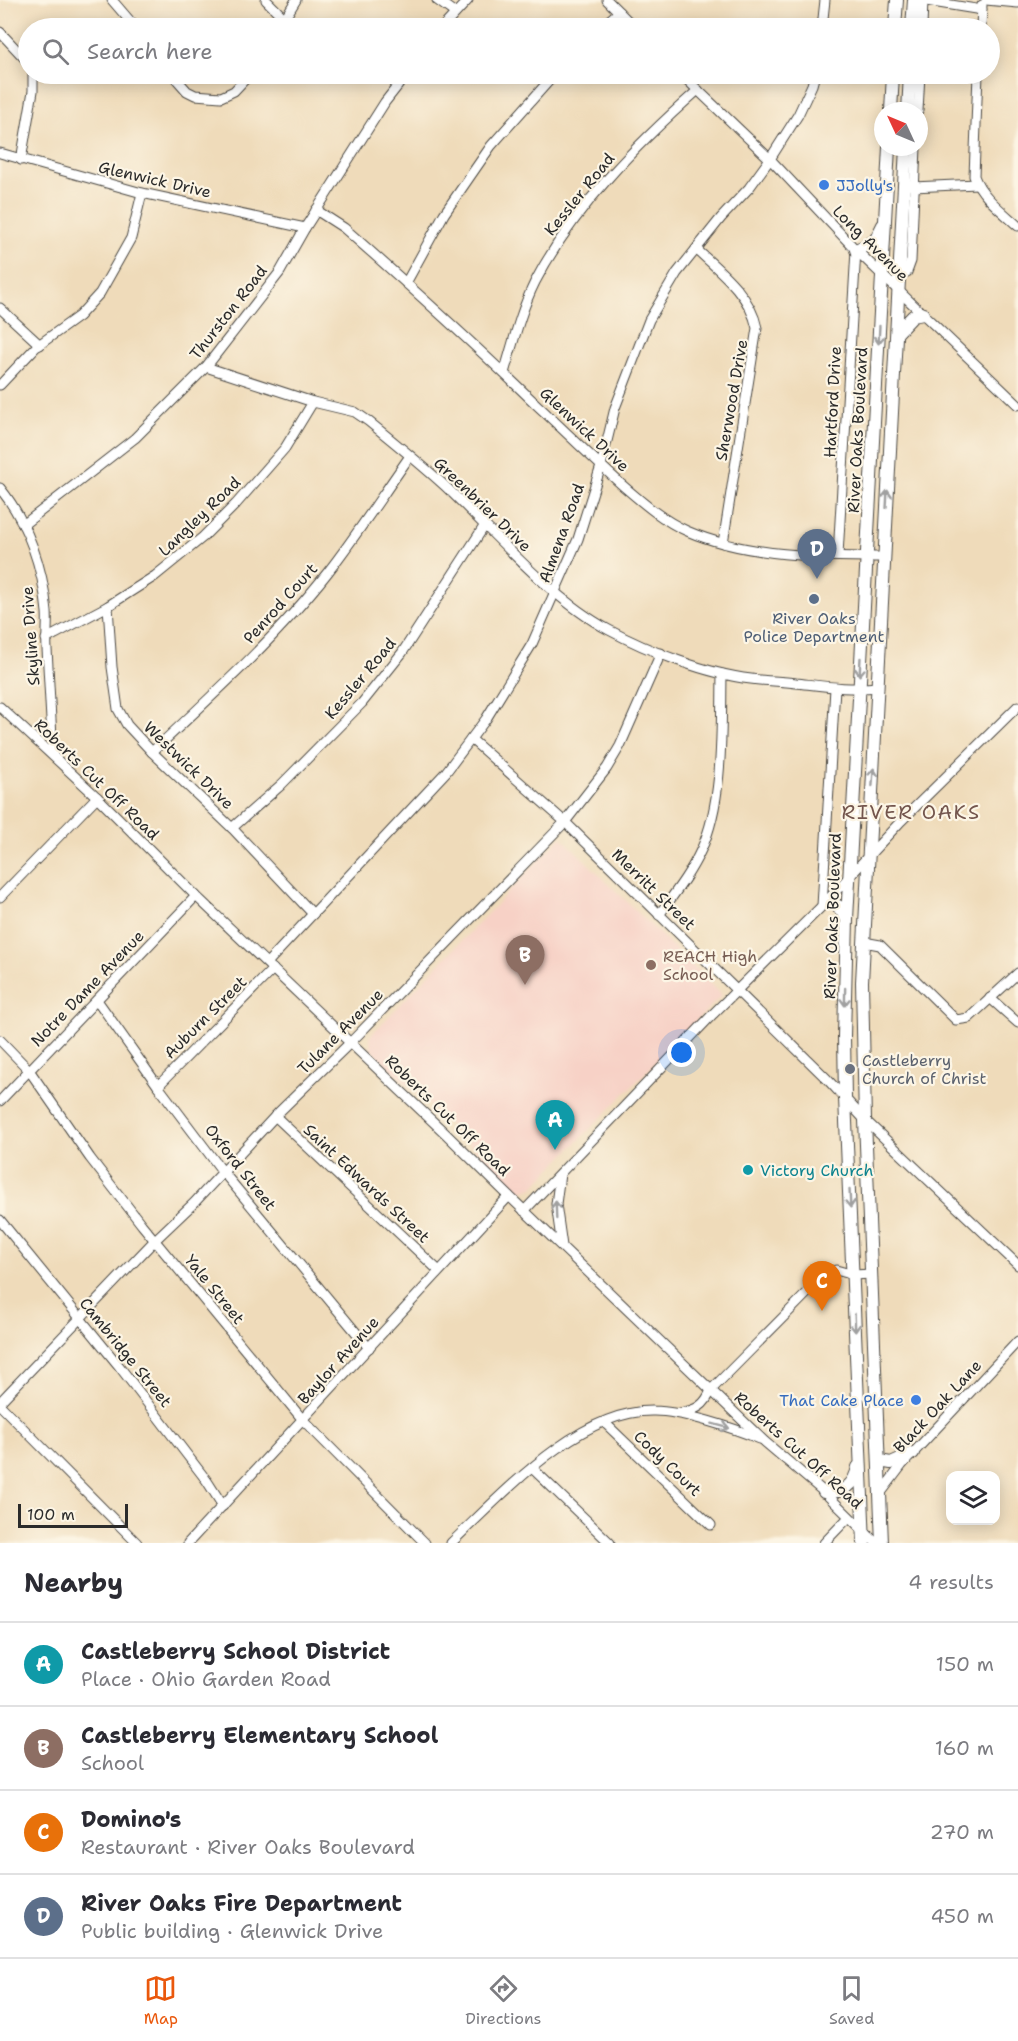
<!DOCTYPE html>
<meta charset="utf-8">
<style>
:root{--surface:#fff;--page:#f2f2f3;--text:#2b2b33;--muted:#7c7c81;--line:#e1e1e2;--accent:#ea580c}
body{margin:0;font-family:"Shantell Sans",sans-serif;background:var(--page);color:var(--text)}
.controls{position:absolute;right:18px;bottom:18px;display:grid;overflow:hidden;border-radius:12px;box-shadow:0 3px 15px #0003}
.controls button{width:54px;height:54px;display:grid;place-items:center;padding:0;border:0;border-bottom:2px solid var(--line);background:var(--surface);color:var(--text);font:30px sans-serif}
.compass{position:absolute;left:874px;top:102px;width:54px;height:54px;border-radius:50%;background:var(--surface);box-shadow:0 3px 15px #0003;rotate:314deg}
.scale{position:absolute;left:18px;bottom:15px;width:110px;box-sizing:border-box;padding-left:6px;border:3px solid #2b2b2b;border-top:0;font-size:16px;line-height:21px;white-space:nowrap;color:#2b2b2b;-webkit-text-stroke:4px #fcf5e5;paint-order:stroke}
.you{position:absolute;left:682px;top:1053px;width:21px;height:21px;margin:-15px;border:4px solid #fff;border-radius:50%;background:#1a73e8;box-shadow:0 0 0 9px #1a73e833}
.badge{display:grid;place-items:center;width:39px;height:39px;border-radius:50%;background:var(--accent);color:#fff;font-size:20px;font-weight:700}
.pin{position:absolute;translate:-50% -50px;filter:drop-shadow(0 2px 3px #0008)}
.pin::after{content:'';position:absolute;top:32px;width:21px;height:18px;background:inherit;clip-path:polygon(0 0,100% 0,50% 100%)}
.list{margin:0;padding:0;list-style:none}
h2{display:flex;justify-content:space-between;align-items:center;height:78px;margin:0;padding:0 24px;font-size:26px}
h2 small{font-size:20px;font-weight:400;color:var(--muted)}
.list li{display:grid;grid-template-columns:39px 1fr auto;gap:18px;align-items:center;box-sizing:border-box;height:84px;padding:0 24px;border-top:2px solid var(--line)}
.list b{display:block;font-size:22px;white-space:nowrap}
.list p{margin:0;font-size:20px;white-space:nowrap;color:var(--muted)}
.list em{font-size:20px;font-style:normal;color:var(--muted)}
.icon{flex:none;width:33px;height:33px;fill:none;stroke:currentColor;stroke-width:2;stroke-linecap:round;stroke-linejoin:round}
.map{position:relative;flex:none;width:1018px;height:1543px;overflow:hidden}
.search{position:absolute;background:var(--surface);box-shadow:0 3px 15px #0003;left:18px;right:18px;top:18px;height:66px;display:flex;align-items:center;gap:15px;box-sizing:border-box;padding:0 21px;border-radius:33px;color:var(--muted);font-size:22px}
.sheet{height:414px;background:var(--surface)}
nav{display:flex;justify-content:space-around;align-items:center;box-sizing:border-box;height:84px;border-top:2px solid var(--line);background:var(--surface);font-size:16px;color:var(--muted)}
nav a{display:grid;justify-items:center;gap:3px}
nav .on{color:var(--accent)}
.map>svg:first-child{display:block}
.built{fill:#f7d1c6}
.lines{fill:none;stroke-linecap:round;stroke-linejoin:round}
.minor-casing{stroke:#484540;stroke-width:11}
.major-casing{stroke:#484540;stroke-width:14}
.minor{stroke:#fff;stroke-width:9}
.major{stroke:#fff;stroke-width:12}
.oneway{stroke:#a0a0a0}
.shop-dot{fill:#3f7fe0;stroke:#fcf5e5;stroke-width:2}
.service-dot{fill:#5c6f8a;stroke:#fcf5e5;stroke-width:2}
.education-dot{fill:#8d6e63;stroke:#fcf5e5;stroke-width:2}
.worship-dot{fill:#6b7280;stroke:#fcf5e5;stroke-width:2}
.culture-dot{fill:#0f9aa8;stroke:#fcf5e5;stroke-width:2}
.labels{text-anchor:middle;stroke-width:4.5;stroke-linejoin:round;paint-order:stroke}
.street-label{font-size:16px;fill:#2b2b2b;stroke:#fcf5e5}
.shop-label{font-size:16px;fill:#366cbe;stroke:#fcf5e5;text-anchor:start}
.service-label{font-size:16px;fill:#4e5e75;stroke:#fcf5e5}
.education-label{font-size:16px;fill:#785e54;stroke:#fcf5e5;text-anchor:start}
.worship-label{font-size:16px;fill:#5b616d;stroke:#fcf5e5;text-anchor:start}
.culture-label{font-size:16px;fill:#0d838f;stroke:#fcf5e5;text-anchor:start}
.quarter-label{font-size:20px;letter-spacing:1.5px;fill:#73554d;stroke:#fcf5e5}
</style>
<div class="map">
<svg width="1018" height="1543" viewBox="0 0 1018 1543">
<rect width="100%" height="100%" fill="#fcf5e5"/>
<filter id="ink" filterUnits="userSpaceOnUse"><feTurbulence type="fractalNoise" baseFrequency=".0167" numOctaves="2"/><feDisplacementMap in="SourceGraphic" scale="12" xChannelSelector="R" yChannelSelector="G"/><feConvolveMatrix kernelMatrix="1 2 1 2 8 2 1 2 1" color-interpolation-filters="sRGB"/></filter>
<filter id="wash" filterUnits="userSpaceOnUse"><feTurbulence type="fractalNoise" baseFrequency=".008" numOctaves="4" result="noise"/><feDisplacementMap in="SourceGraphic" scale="24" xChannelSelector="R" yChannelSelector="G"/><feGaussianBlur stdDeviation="1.35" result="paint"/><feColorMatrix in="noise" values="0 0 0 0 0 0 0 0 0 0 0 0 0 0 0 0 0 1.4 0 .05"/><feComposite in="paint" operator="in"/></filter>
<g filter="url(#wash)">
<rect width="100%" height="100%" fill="#efdbba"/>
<!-- built -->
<polygon class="built" points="561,837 722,995 533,1187 520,1192 371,1050 370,1036"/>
</g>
<g filter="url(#ink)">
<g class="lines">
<defs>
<g id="minor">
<polyline points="112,0 136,28"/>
<polyline points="266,0 285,19"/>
<polyline points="437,0 455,13"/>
<polyline points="607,0 635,28"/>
<polyline points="920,0 982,10"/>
<polyline points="986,0 1018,3"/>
<polyline points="279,28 296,0"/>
<polyline points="442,28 468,0"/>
<polyline points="600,28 619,12"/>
<polyline points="822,28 825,0"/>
<polyline points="922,28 923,0"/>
<polyline points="981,28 982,5"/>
<polyline points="0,32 28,62"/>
<polyline points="172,74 187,91 195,95 221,97 234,91 250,74"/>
<polyline points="681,74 770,159 856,250 1018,405"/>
<path d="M978,74L974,176C981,196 1003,212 1018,226"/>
<polyline points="918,111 920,74"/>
<polyline points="0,153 142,193 305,228"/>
<polyline points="21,160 33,91 33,74"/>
<polyline points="913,187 977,184"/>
<path d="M316,210L344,228C410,286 475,345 538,406C566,432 593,459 621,484C642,502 662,520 687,531C747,557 820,557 884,557"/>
<path d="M696,249C720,271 750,294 757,328L723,543"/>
<polyline points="900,275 907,272 911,261 916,147"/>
<polyline points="406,283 444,214 491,146 555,74"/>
<polyline points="0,308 40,345"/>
<path d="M206,367L313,402L355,412L368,421C394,442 420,463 445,486C495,533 548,597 609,630C648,651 707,674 751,679C766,681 781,681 796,683C824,686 850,690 878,687"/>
<path d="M504,373C513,343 521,310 535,282C574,207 636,145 698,90"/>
<polyline points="0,385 36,347 79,316 100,293 131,238 142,193"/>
<path d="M0,488C28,523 43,568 47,612C48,624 46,637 47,649C49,684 51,720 53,755"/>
<polyline points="23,525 135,438 206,367 280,272 305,228 385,102 407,74"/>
<polyline points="838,555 856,250"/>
<polyline points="108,606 112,667 118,709 127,725 152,752 232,828 313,914"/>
<polyline points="46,639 108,606 155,576 203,537 236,504 285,448 313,402"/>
<polyline points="0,707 97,797 196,896 446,1134 509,1196 765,1442 824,1492 876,1543"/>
<polyline points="471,739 565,822 827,1079 865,1120 1018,1265"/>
<path d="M152,752C213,695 276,638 328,572C357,535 383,494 410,456"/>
<polyline points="232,828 281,785 362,703 402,653 485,525"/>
<polyline points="0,897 97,797"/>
<polyline points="822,906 835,688"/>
<path d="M659,915C674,894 690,874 701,850C724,801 721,728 722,674"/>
<polyline points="864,942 880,945 956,1020 969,1018 1018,973"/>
<polyline points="267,963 446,772 486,719 532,644 578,539 601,466 615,408 649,320 677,273 721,218 749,188 770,159 798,115 812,85 815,74"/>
<polyline points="990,998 1018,1023"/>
<polyline points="97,1000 158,1086 223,1172 369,1348"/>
<polyline points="0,1040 29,1070 90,1158 142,1225 303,1420 425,1543"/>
<polyline points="158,1086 273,969"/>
<polyline points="0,1101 196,896"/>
<polyline points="275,1116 439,1271"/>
<polyline points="560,1174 556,1204 562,1246"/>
<polyline points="524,1211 713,1014 822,906 901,821 1018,706"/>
<polyline points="0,1220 119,1366 207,1481 223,1506"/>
<polyline points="0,1402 155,1240 194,1203 279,1112 351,1042 565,822 607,768 620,746 661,653"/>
<polyline points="0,1405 137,1543"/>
<path d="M680,1413C696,1410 705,1406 711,1390L828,1272L836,1270L854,1275L871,1274"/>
<polyline points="604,1422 711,1525"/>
<polyline points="532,1468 610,1543"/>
<polyline points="880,1494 902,1465 1018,1341"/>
<polyline points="188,1543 509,1196"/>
<path d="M451,1543C501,1496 579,1409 654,1411C681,1411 734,1428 760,1439"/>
<polyline points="824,1543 849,1517"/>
</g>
<g id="major">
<polyline points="895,28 897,0"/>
<polyline points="912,28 914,0"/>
<polyline points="891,111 893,74"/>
<polyline points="908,111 910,74"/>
<polyline points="856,250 875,241 883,225"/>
<polyline points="897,333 913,316 923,314"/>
<polyline points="827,900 838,906 847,919"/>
<polyline points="879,1461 891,1463 913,1453"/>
<path d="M824,1492C843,1493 854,1487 858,1467"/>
<polyline points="864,1543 845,1098 844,1036 847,919 889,147"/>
<polyline points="882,1543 865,1120 862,982 906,147"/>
</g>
</defs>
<!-- minor casing -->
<use href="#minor" class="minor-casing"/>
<!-- major casing -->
<use href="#major" class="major-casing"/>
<!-- minor -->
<use href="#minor" class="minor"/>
<!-- major -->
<use href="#major" class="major"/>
</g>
<!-- one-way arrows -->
<defs><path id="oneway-shaft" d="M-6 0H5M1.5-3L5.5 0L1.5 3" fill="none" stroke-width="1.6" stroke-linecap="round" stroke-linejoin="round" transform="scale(1.5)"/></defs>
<g class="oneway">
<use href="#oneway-shaft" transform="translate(879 335) rotate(93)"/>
<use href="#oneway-shaft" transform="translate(887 499) rotate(-87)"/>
<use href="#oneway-shaft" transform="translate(860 667) rotate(93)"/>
<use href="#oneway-shaft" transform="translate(873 777) rotate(-86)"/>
<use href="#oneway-shaft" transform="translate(845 997) rotate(91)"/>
<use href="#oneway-shaft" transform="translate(850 1199) rotate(87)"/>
<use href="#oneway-shaft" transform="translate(556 1210) rotate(-92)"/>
<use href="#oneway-shaft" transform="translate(855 1323) rotate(88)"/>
<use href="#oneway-shaft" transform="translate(721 1426) rotate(15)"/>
</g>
</g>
<!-- markers -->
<g class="shop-dot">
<circle cx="824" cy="185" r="6"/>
<circle cx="916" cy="1400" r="6"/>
</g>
<circle class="service-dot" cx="814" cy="599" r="6"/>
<circle class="education-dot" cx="651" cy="965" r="6"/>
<circle class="worship-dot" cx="850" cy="1069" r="6"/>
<circle class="culture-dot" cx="748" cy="1170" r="6"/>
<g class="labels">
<!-- street labels -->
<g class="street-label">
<text transform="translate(155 179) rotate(13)" y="6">Glenwick Drive</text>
<text transform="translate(579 194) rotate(-51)" y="6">Kessler Road</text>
<text transform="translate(871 243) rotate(45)" y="6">Long Avenue</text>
<text transform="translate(228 312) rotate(-52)" y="6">Thurston Road</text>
<text transform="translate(731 400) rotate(-80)" y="6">Sherwood Drive</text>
<text transform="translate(832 402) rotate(-87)" y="6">Hartford Drive</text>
<text transform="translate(585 429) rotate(43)" y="6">Glenwick Drive</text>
<text transform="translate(857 430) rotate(-87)" y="6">River Oaks Boulevard</text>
<text transform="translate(483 504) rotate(44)" y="6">Greenbrier Drive</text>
<text transform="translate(199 516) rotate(-44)" y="6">Langley Road</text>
<text transform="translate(561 533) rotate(-70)" y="6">Almena Road</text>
<text transform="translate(280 603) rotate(-48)" y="6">Penrod Court</text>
<text transform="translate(30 636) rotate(-94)" y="6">Skyline Drive</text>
<text transform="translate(360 678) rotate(-50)" y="6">Kessler Road</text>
<text transform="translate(189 765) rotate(44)" y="6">Westwick Drive</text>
<text transform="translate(97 779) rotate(44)" y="6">Roberts Cut Off Road</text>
<text transform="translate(654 889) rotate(44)" y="6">Merritt Street</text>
<text transform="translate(832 916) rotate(-88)" y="6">River Oaks Boulevard</text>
<text transform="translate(87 988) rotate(-46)" y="6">Notre Dame Avenue</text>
<text transform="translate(205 1017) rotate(-45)" y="6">Auburn Street</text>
<text transform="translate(340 1031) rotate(-45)" y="6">Tulane Avenue</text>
<text transform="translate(448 1115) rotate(44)" y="6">Roberts Cut Off Road</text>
<text transform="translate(241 1167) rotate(52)" y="6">Oxford Street</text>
<text transform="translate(367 1183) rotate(43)" y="6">Saint Edwards Street</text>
<text transform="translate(215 1289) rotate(51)" y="6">Yale Street</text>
<text transform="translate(126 1352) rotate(51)" y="6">Cambridge Street</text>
<text transform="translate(338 1360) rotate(-48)" y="6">Baylor Avenue</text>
<text transform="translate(937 1406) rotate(-47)" y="6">Black Oak Lane</text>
<text transform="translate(799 1450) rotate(42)" y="6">Roberts Cut Off Road</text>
<text transform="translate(668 1463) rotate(44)" y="6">Cody Court</text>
</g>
<!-- shop labels -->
<g class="shop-label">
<text x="836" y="191">JJolly's</text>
<text x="904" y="1406" text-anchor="end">That Cake Place</text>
</g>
<!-- service labels -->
<g class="service-label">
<text x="814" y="624">River Oaks<tspan x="814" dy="18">Police Department</tspan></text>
</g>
<!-- education labels -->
<g class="education-label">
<text x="663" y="962">REACH High<tspan x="663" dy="18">School</tspan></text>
</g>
<!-- worship labels -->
<g class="worship-label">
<text x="862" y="1066">Castleberry<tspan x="862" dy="18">Church of Christ</tspan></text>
</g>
<!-- culture labels -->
<g class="culture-label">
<text x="760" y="1176">Victory Church</text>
</g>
<!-- quarter labels -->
<g class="quarter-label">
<text x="911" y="819">RIVER OAKS</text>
</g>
</g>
</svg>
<div class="controls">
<button><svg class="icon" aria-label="layers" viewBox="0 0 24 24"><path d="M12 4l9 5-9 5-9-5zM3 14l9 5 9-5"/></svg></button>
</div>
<svg class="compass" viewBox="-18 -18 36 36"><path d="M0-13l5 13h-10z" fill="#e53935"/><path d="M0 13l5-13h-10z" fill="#7c7c81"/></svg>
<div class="scale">100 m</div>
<div class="you"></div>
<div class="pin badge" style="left:555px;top:1150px;background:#0f9aa8">A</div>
<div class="pin badge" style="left:525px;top:985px;background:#8d6e63">B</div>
<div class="pin badge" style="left:822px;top:1311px;background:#e8710a">C</div>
<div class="pin badge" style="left:817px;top:579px;background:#5c6f8a">D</div>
<div class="search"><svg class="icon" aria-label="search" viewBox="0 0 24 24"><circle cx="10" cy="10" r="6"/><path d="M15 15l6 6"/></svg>Search here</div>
</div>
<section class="sheet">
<h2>Nearby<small>4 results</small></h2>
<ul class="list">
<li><span class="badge" style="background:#0f9aa8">A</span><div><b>Castleberry School District</b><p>Place · Ohio Garden Road</p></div><em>150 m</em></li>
<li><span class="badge" style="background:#8d6e63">B</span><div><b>Castleberry Elementary School</b><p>School</p></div><em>160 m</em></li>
<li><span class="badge" style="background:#e8710a">C</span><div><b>Domino's</b><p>Restaurant · River Oaks Boulevard</p></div><em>270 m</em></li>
<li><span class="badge" style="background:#5c6f8a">D</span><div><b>River Oaks Fire Department</b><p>Public building · Glenwick Drive</p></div><em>450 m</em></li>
</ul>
</section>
<nav>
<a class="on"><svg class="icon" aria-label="map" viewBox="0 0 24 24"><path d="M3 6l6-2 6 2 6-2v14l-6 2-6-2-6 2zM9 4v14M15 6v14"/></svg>Map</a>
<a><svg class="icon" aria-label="directions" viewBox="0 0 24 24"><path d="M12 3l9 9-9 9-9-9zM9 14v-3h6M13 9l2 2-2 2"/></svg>Directions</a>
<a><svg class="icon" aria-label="saved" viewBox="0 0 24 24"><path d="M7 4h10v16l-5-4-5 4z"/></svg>Saved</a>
</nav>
